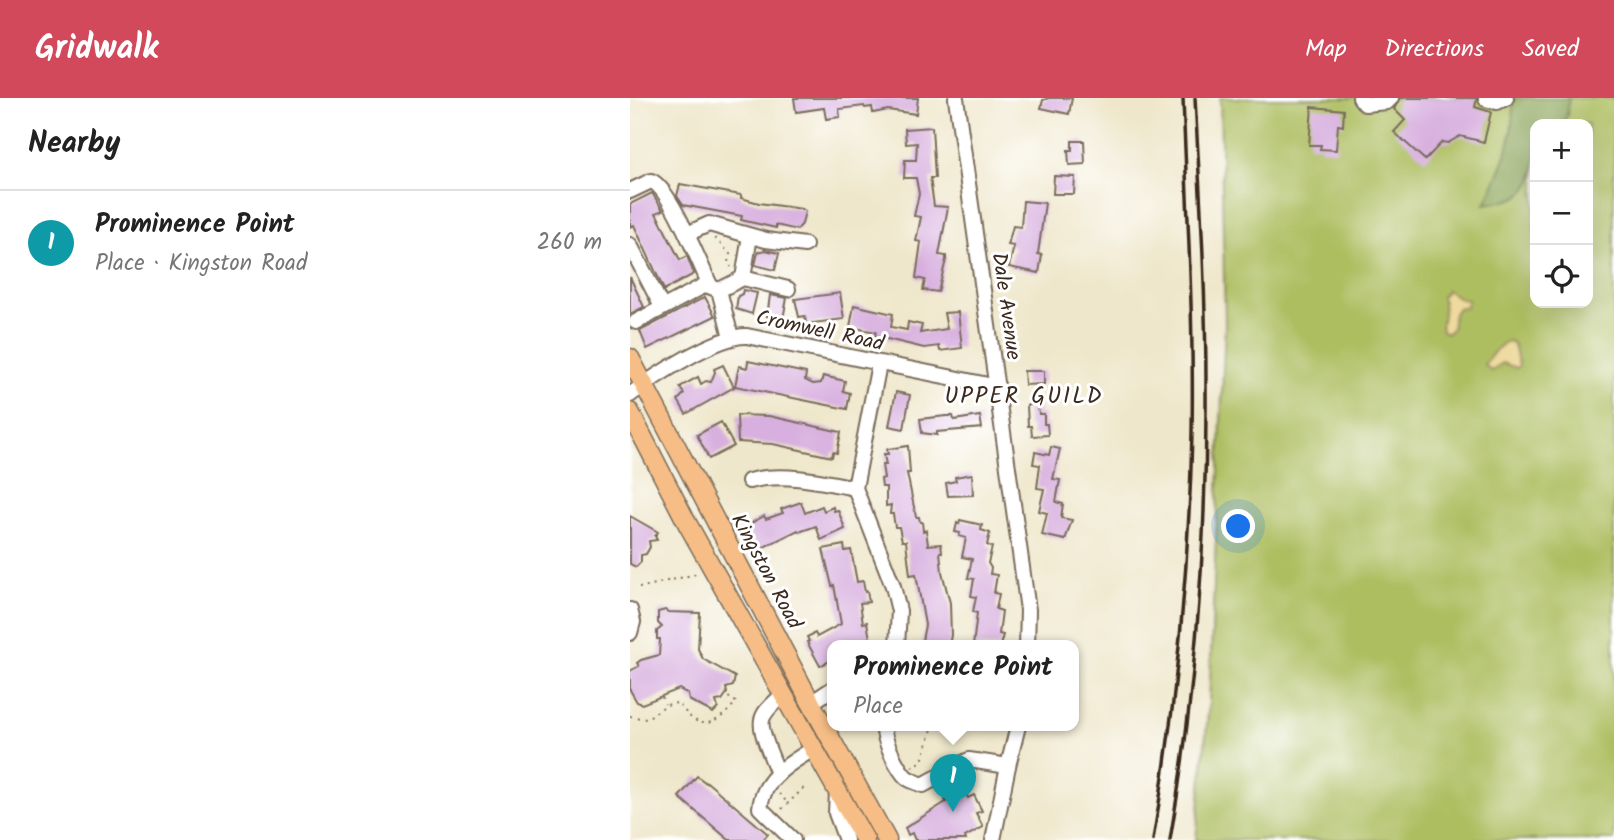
<!DOCTYPE html>
<meta charset="utf-8">
<style>
:root{--surface:#fff;--page:#f6f6f6;--text:#222;--muted:#767676;--line:#e0e0e0;--accent:#d1495b}
body{margin:0;font-family:Kalam,sans-serif;background:var(--page);color:var(--text)}
.controls{position:absolute;right:21px;top:21px;display:grid;overflow:hidden;border-radius:14px;box-shadow:0 7px 28px #0002}
.controls button{width:63px;height:63px;display:grid;place-items:center;padding:0;border:0;border-bottom:2px solid var(--line);background:var(--surface);color:var(--text);font:35px sans-serif}
.you{position:absolute;left:609px;top:429px;width:24px;height:24px;margin:-18px;border:5px solid #fff;border-radius:50%;background:#1a73e8;box-shadow:0 0 0 10px #1a73e833}
.badge{display:grid;place-items:center;width:46px;height:46px;border-radius:50%;background:var(--accent);color:#fff;font-size:23px;font-weight:700}
.pin{position:absolute;translate:-50% -58px;filter:drop-shadow(0 2px 4px #0008)}
.pin::after{content:'';position:absolute;top:37px;width:24px;height:21px;background:inherit;clip-path:polygon(0 0,100% 0,50% 100%)}
.popup{position:absolute;left:197px;top:542px;width:252px;height:91px;box-sizing:border-box;display:grid;place-content:center;border-radius:14px;background:var(--surface);filter:drop-shadow(0 2px 5px #0005);font-size:23px;white-space:nowrap;color:var(--muted)}
.popup b{font-size:26px;color:var(--text)}
.popup::after{content:'';position:absolute;left:50%;top:100%;margin-left:-14px;border:14px solid transparent;border-top-color:var(--surface)}
.list{margin:0;padding:0;list-style:none}
h2{display:flex;justify-content:space-between;align-items:center;height:91px;margin:0;padding:0 28px;font-size:30px}
h2 small{font-size:23px;font-weight:400;color:var(--muted)}
.list li{display:grid;grid-template-columns:46px 1fr auto;gap:21px;align-items:center;box-sizing:border-box;height:105px;padding:0 28px;border-top:2px solid var(--line)}
.list b{display:block;font-size:26px;white-space:nowrap}
.list p{margin:0;font-size:23px;white-space:nowrap;color:var(--muted)}
.list em{font-size:23px;font-style:normal;color:var(--muted)}
.icon{flex:none;width:38px;height:38px;fill:none;stroke:currentColor;stroke-width:2;stroke-linecap:round;stroke-linejoin:round}
.map{position:relative;flex:none;width:984px;height:742px;overflow:hidden}
header{display:flex;align-items:center;gap:42px;box-sizing:border-box;height:98px;padding:0 35px;background:var(--accent);color:#fff}
header strong{font-size:33px}
nav{display:flex;gap:38px;margin-inline-start:auto;font-size:24px}
main{display:flex}
aside{flex:1;background:var(--surface)}
.map>svg:first-child{display:block}
.green{fill:#adbe61;stroke:#747440;stroke-width:2;fill-rule:evenodd}
.forest{fill:#8aa557;stroke:#62683a;stroke-width:2}
.sand{fill:#eeda9e;stroke:#94825e;stroke-width:2}
.building{fill:#d8b0df}
.lines{fill:none;stroke-linecap:round;stroke-linejoin:round}
.minor-casing{stroke:#7a6c5b;stroke-width:18}
.major-casing{stroke:#7a6c5b;stroke-width:21}
.path{stroke:#7a6c5b;stroke-width:2;stroke-dasharray:2 5;stroke-linecap:butt}
.minor{stroke:#fff;stroke-width:14}
.major{stroke:#f6be86;stroke-width:18}
.rail{stroke:#3b2a1e;stroke-width:3.5}
.labels{text-anchor:middle;stroke-width:6;stroke-linejoin:round;paint-order:stroke}
.street-label{font-size:21px;fill:#3b2a1e;stroke:#fff}
.neighbourhood-label{font-size:23px;letter-spacing:2px;fill:#3b2a1e;stroke:#fff}
</style>
<header>
<strong>Gridwalk</strong>
<nav><a>Map</a><a>Directions</a><a>Saved</a></nav>
</header>
<main>
<aside>
<h2>Nearby<small></small></h2>
<ul class="list">
<li><span class="badge" style="background:#0f9aa8">1</span><div><b>Prominence Point</b><p>Place · Kingston Road</p></div><em>260 m</em></li>
</ul>
</aside>
<div class="map">
<svg width="984" height="742" viewBox="0 0 984 742">
<rect width="100%" height="100%" fill="#fff"/>
<filter id="ink" filterUnits="userSpaceOnUse"><feTurbulence type="fractalNoise" baseFrequency=".0143" numOctaves="2"/><feDisplacementMap in="SourceGraphic" scale="14" xChannelSelector="R" yChannelSelector="G"/><feConvolveMatrix kernelMatrix="1 2 1 2 8 2 1 2 1" color-interpolation-filters="sRGB"/></filter>
<filter id="wash" filterUnits="userSpaceOnUse"><feTurbulence type="fractalNoise" baseFrequency=".00686" numOctaves="4" result="noise"/><feDisplacementMap in="SourceGraphic" scale="28" xChannelSelector="R" yChannelSelector="G"/><feGaussianBlur stdDeviation="1.57" result="paint"/><feColorMatrix in="noise" values="0 0 0 0 0 0 0 0 0 0 0 0 0 0 0 0 0 1.4 0 .05"/><feComposite in="paint" operator="in"/></filter>
<g filter="url(#wash)">
<rect width="100%" height="100%" fill="#efe7cb"/>
<!-- green -->
<path class="green" d="M590,0H984V742H566L579,604L595,227ZM905,26H958V205H905Z"/>
<!-- forest -->
<path class="forest" d="M883,0H939L937,18L932,26H905C905,50 912,91 882,101C874,104 864,104 855,106C874,66 884,45 883,0Z"/>
<!-- sand -->
<g class="sand">
<path d="M817,192L831,201L838,202L836,209L828,210C821,217 824,223 822,231L818,235L812,233C809,223 817,215 812,199Z"/>
<path d="M879,243L883,245C886,251 886,259 889,267L887,270L872,265L862,273L854,267C860,259 869,246 879,243Z"/>
</g>
<g id="blocks">
<!-- building -->
<g class="building">
<polygon points="164,0 288,0 286,16 258,12 243,15 242,9 235,10 234,8 209,11 210,19 196,21 194,10 166,14"/>
<polygon points="419,0 442,0 439,16 411,10 413,2"/>
<polygon points="770,0 847,0 845,9 861,14 854,44 830,38 818,45 812,44 795,62 764,34 775,22 764,11"/>
<polygon points="682,9 714,12 713,28 708,27 706,52 690,51 691,47 679,47"/>
<polygon points="302,29 305,80 300,80 304,108 318,109 309,157 316,158 316,162 308,194 293,192 295,182 286,180 291,144 286,143 291,119 284,118 289,96 286,80 274,80 275,62 286,62 287,45 276,46 275,31"/>
<polygon points="442,43 454,43 455,66 439,67 438,52 442,52"/>
<polygon points="424,78 445,79 444,96 423,96"/>
<polygon points="50,86 111,97 111,100 129,105 172,111 175,113 172,126 167,132 146,127 146,130 111,122 112,118 53,107 47,98"/>
<polygon points="22,95 33,112 26,115 50,162 57,158 64,176 34,192 4,127 0,129 0,106"/>
<polygon points="393,103 415,105 408,156 412,157 409,175 379,169 384,148 378,147 383,128 391,129"/>
<polygon points="135,152 149,155 145,172 125,167 128,154"/>
<polygon points="0,179 14,209 0,216"/>
<polygon points="113,192 127,195 122,216 106,211 108,198 112,196"/>
<polygon points="210,195 214,221 176,226 175,218 169,219 165,201"/>
<polygon points="140,197 157,200 153,221 137,219"/>
<polygon points="75,199 85,218 17,251 10,233"/>
<polygon points="224,207 263,216 261,229 277,232 278,224 292,227 290,235 317,231 314,215 328,214 332,250 310,253 309,248 294,250 245,238 246,234 220,229"/>
<polygon points="118,263 176,275 175,282 183,286 191,285 193,278 215,283 213,293 220,295 217,311 105,288 109,268 117,270"/>
<polygon points="93,267 104,289 56,316 48,302 54,296 50,289 68,279 71,286 76,283 81,284 85,274 84,271"/>
<polygon points="394,273 414,273 414,286 395,287"/>
<polygon points="266,294 280,297 274,331 259,328"/>
<polygon points="397,307 408,307 409,316 414,316 414,326 417,326 418,337 402,338 401,328 398,328"/>
<polygon points="107,317 139,318 211,334 207,355 203,354 202,359 143,346 108,344"/>
<polygon points="316,318 323,318 324,322 350,318 352,330 307,334 307,337 292,335 290,321"/>
<polygon points="91,324 104,348 79,361 67,337"/>
<polygon points="278,348 280,375 277,375 286,419 289,419 290,424 292,424 293,433 296,432 298,447 311,446 312,454 310,454 312,474 320,505 321,537 319,548 291,548 295,527 286,476 280,477 276,443 272,443 269,429 265,429 263,416 260,416 261,407 256,408 256,389 252,389 251,381 254,380 252,367 256,367 254,356 258,356 257,351"/>
<polygon points="421,349 430,351 423,381 430,382 426,404 433,406 431,420 442,422 435,442 412,437 417,415 409,413 414,391 407,390 410,367 403,366 405,354 419,357"/>
<polygon points="342,376 343,397 318,398 316,385 326,383 325,379"/>
<polygon points="171,404 175,415 192,408 194,413 203,409 204,413 208,412 215,431 191,442 186,428 169,434 168,432 128,452 116,428 134,418 136,421 153,415 151,411"/>
<polygon points="0,418 28,434 25,438 27,442 19,443 20,449 16,456 11,457 11,464 6,469 0,466"/>
<polygon points="330,422 352,427 351,432 360,435 357,447 362,449 358,465 361,470 360,476 367,477 364,495 369,496 366,511 372,513 369,536 373,537 370,548 343,548 347,515 343,514 346,499 341,498 344,481 338,480 342,461 332,459 336,440 329,438 330,435 325,434 327,425 329,426"/>
<polygon points="214,447 215,453 221,452 227,484 233,483 235,494 237,493 239,504 230,505 233,525 237,524 240,541 236,542 237,548 202,548 202,562 190,568 177,544 179,543 177,539 185,535 187,539 211,526 204,487 202,488 193,451"/>
<polygon points="35,512 38,514 70,515 68,551 73,561 105,579 103,588 96,590 97,595 92,602 86,603 88,610 83,615 59,602 58,596 49,591 12,606 7,604 0,592 0,573 9,568 7,565 11,562 29,557 30,541 27,541 27,533 32,529 28,525 28,514"/>
<polygon points="67,678 76,685 77,684 138,736 133,742 99,742 49,699"/>
<polygon points="331,687 338,700 344,697 352,713 346,715 353,729 335,739 336,742 285,742 282,735 278,737 275,730 316,704 315,702 319,699 320,693"/>
</g>
</g>
</g>
<g filter="url(#ink)">
<use href="#blocks" fill-opacity="0" stroke="#7a6c5b" stroke-width="2"/>
<g class="lines">
<defs>
<g id="minor">
<polyline points="326,0 398,512 397,548"/>
<polyline points="730,0 735,6 757,4 761,0"/>
<polyline points="856,1 867,4 876,0"/>
<path d="M0,93L21,83C39,88 70,166 79,185L81,189L89,192L101,239"/>
<polyline points="57,136 79,126 136,142 175,147"/>
<polyline points="0,147 32,209"/>
<polyline points="113,180 120,138"/>
<polyline points="89,192 113,180 158,191"/>
<polyline points="6,224 79,185"/>
<polyline points="249,266 225,390 263,488 269,513 267,548"/>
<path d="M0,297C24,278 88,237 117,238L368,289"/>
<path d="M119,383C152,374 191,383 225,390"/>
<polyline points="0,512 3,524 0,535"/>
<polyline points="181,605 202,591"/>
<path d="M254,628C252,640 268,672 277,680C282,683 288,685 293,687L339,662L378,668L388,628"/>
<path d="M148,676C144,663 129,634 132,622C134,612 146,604 153,596"/>
<polyline points="207,693 206,715 216,742"/>
<path d="M163,742L130,710C133,680 160,665 183,651"/>
<polyline points="363,742 378,668"/>
</g>
<g id="major">
<polyline points="0,260 181,605 257,742"/>
<polyline points="0,314 57,425 235,742"/>
</g>
</defs>
<!-- minor casing -->
<use href="#minor" class="minor-casing"/>
<!-- major casing -->
<use href="#major" class="major-casing"/>
<!-- path -->
<g class="path">
<polyline points="85,140 100,156 98,164 101,169"/>
<polyline points="9,490 66,476"/>
<polyline points="32,599 35,606"/>
<path d="M0,618L16,621L36,607L47,605C53,610 57,617 63,621C80,633 96,616 106,604L95,597"/>
<polyline points="282,669 292,663 303,628"/>
<polyline points="149,696 157,704"/>
<polyline points="152,711 176,688"/>
</g>
<!-- minor -->
<use href="#minor" class="minor"/>
<!-- major -->
<use href="#major" class="major"/>
<!-- rail -->
<g class="rail">
<path d="M523,742C546,607 559,472 562,335C564,223 557,111 553,0"/>
<path d="M540,742C566,592 577,439 576,287C576,191 570,96 565,0"/>
</g>
</g>
</g>
<g class="labels">
<!-- street labels -->
<g class="street-label">
<text transform="translate(377 208) rotate(82)" y="7">Dale Avenue</text>
<text transform="translate(190 232) rotate(12)" y="7">Cromwell Road</text>
<text transform="translate(137 473) rotate(62)" y="7">Kingston Road</text>
</g>
<!-- neighbourhood labels -->
<g class="neighbourhood-label">
<text x="394" y="305">UPPER GUILD</text>
</g>
</g>
</svg>
<div class="controls">
<button>+</button>
<button>−</button>
<button><svg class="icon" aria-label="locate" viewBox="0 0 24 24"><circle cx="12" cy="12" r="6"/><path d="M12 2v4M12 18v4M2 12h4M18 12h4"/></svg></button>
</div>
<div class="you"></div>
<div class="pin badge" style="left:323px;top:714px;background:#0f9aa8">1</div>
<div class="popup"><b>Prominence Point</b>Place</div>
</div>
</main>
